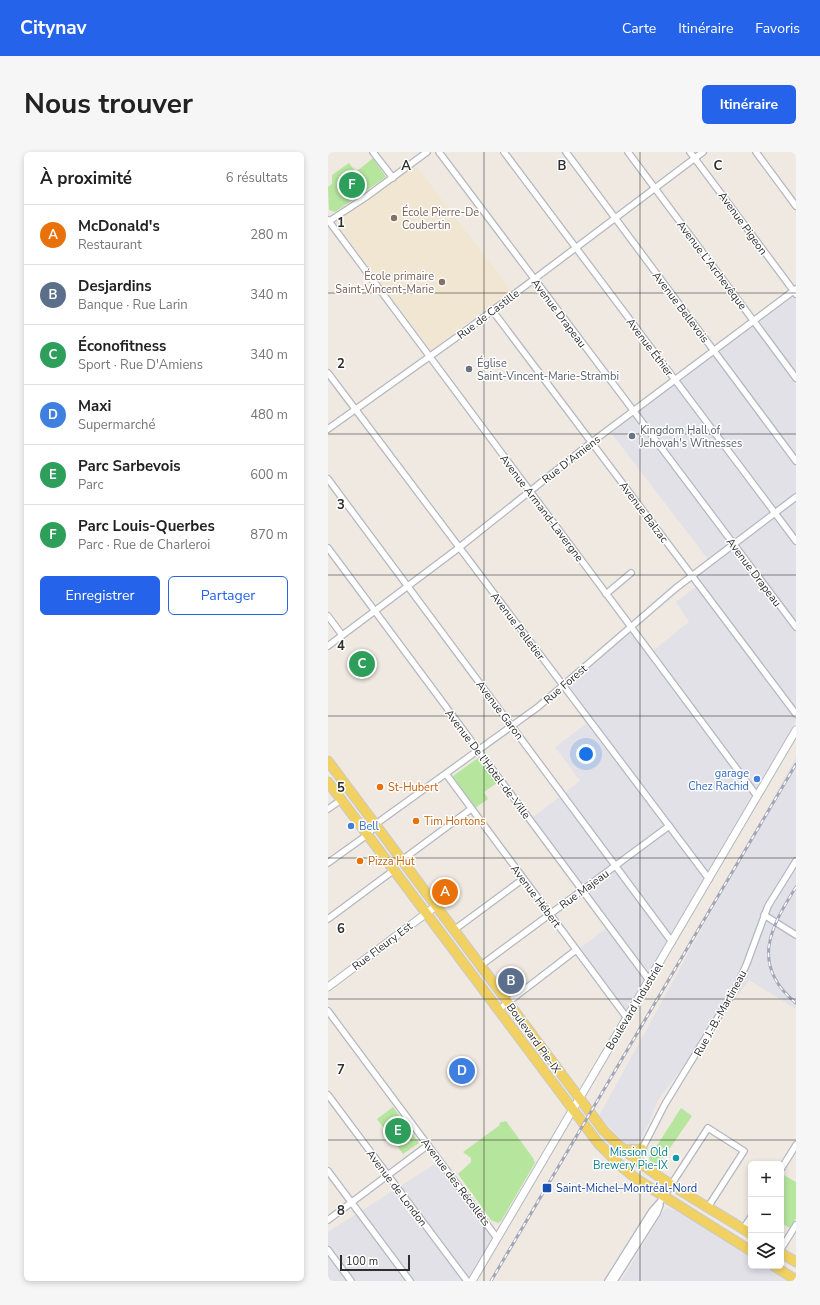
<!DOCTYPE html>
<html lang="fr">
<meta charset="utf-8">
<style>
:root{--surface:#fff;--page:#f6f6f6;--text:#222;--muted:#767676;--line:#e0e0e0;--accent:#2563eb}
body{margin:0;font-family:"Nunito Sans",sans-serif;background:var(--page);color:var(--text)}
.controls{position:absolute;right:12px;bottom:12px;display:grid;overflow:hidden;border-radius:6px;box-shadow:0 2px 6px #0003}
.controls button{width:36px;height:36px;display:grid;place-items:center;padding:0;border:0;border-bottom:1px solid var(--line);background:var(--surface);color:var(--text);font:20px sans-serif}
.scale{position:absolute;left:12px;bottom:10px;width:70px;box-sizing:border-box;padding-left:4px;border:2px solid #2e2e2e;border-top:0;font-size:11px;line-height:14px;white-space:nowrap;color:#2e2e2e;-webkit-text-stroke:3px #fff;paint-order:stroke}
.you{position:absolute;left:258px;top:602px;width:14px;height:14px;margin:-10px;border:3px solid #fff;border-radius:50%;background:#1a73e8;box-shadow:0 0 0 6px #1a73e833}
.badge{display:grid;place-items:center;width:26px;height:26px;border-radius:50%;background:var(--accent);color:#fff;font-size:13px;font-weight:700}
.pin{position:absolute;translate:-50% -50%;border:2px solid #fff;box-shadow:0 1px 4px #0006}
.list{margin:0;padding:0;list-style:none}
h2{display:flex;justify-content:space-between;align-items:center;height:52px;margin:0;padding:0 16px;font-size:17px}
h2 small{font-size:13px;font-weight:400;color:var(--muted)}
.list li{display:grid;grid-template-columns:26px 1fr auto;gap:12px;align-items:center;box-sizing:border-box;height:60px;padding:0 16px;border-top:1px solid var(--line)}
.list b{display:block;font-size:15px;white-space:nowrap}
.list p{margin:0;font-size:13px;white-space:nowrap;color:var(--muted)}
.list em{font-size:13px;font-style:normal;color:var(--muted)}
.actions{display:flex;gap:8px;padding:12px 16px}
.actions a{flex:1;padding:9px 0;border:1px solid var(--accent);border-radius:6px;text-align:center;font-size:14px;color:var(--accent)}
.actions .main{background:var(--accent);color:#fff}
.icon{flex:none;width:22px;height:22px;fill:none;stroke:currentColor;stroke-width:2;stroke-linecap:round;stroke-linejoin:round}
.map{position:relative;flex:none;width:468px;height:1129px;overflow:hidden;border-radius:6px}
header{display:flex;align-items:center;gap:24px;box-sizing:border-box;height:56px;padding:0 20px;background:var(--accent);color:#fff}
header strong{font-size:19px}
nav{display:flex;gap:22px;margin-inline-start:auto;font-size:14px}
.intro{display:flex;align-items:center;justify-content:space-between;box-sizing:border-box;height:96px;padding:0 24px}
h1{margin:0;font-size:28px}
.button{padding:10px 18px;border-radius:6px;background:var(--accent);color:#fff;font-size:14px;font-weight:700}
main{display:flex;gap:24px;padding:0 24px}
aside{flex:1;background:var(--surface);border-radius:6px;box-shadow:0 2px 6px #0003}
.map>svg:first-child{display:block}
.industrial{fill:#e3e1e8}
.education{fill:#f0e6d1}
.green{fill:#b6e59e}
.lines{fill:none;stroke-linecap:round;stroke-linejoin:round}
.minor-casing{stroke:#b4b7c1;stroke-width:8}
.tertiary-casing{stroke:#b4b7c1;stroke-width:9}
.primary-casing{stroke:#c9c9c9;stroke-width:11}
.minor{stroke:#fff;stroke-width:5.5}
.tertiary{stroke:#fff;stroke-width:7}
.primary{stroke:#f2d163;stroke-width:9}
.rail-casing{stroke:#a3a6b8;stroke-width:3}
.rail{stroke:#fff;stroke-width:1.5;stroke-dasharray:4.5;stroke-linecap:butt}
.grid{fill:none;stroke:#2e2e2e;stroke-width:1;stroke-opacity:0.55}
.education-dot{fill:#8d6e63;stroke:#fff;stroke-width:1.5}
.worship-dot{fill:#6b7280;stroke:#fff;stroke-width:1.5}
.shop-dot{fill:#3f7fe0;stroke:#fff;stroke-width:1.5}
.food-dot{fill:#e8710a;stroke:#fff;stroke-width:1.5}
.culture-dot{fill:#0f9aa8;stroke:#fff;stroke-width:1.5}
.transit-dot{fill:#1a4fb4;stroke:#fff;stroke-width:1.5}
.labels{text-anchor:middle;stroke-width:3;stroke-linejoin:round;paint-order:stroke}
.education-label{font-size:11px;fill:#785e54;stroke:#fff;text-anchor:start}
.street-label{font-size:11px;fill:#2e2e2e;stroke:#fff}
.worship-label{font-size:11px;fill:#5b616d;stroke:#fff;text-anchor:start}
.shop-label{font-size:11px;fill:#366cbe;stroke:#fff;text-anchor:end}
.food-label{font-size:11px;fill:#c56008;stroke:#fff;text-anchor:start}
.culture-label{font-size:11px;fill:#0d838f;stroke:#fff;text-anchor:end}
.transit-label{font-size:11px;fill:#164399;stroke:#fff;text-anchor:start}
.grid-label{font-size:13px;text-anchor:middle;font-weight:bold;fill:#2e2e2e;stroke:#fff;stroke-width:3;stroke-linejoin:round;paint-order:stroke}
</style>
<header>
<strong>Citynav</strong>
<nav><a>Carte</a><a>Itinéraire</a><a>Favoris</a></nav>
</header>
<div class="intro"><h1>Nous trouver</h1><a class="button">Itinéraire</a></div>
<main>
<aside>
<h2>À proximité<small>6 résultats</small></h2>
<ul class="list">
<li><span class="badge" style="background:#e8710a">A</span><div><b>McDonald's</b><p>Restaurant</p></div><em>280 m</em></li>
<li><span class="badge" style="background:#5c6f8a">B</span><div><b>Desjardins</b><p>Banque · Rue Larin</p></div><em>340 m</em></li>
<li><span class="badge" style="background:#2e9e5b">C</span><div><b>Éconofitness</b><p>Sport · Rue D'Amiens</p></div><em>340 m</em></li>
<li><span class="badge" style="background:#3f7fe0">D</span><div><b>Maxi</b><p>Supermarché</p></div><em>480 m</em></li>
<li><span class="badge" style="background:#2e9e5b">E</span><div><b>Parc Sarbevois</b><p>Parc</p></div><em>600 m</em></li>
<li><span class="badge" style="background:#2e9e5b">F</span><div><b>Parc Louis-Querbes</b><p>Parc · Rue de Charleroi</p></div><em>870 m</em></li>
</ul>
<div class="actions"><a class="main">Enregistrer</a><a>Partager</a></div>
</aside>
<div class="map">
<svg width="468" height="1129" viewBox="0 0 468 1129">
<rect width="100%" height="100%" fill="#efe9e1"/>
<!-- industrial -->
<g class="industrial">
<polygon points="465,139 468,142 468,569 298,858 252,796 284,772 205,665 252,629 227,595 258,572 235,533 303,475 322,501 361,470 348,450 370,433 364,424 382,410 281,278"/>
<polygon points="468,605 468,857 421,828 330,948 322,969 313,987 305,993 296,991 271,964"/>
<polygon points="112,1009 169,1086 144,1129 0,1129 0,1080"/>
<polygon points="340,1056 349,1059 423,1106 423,1114 436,1114 459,1129 293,1129 336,1058"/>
</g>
<!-- education -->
<polygon class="education" points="86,11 183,139 103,198 7,70"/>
<!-- green -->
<g class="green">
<polygon points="45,6 58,25 7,60 1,58 0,35 4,32 4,23 21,11 28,20"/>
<polygon points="150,606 169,631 156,640 160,647 147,656 125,624"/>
<polygon points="65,955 91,991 75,1002 49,967"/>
<polygon points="353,956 364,964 331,1012 328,1014 322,1009 321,1006"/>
<polygon points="178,969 205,1006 207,1011 173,1069 170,1071 163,1068 130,1022 143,1010 143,1006 135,1000 172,973 171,971"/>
<polygon points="454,1022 468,1030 468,1066 462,1076 453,1071"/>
</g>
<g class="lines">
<defs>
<g id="minor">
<polyline points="45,0 65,26"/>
<polyline points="111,0 468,475"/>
<polyline points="176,0 468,389"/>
<polyline points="238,0 468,309"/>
<polyline points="300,0 468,226"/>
<polyline points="362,0 468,142"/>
<polyline points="428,0 468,54"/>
<polyline points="0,68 429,644"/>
<polyline points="0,70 38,45 99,0"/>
<polyline points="164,158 468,562"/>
<polyline points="0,221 381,727"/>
<polyline points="0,277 136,180 375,0"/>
<polyline points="0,327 344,790"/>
<polyline points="0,396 321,828"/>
<polyline points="278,442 303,421"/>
<polyline points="0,464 14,483"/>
<polyline points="0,494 128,398 264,290 468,137"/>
<polyline points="118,622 299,866"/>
<polyline points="0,657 13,648"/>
<polyline points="74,708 143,657"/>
<polyline points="0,711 39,683 52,669 210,555 348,436 468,345"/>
<polyline points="436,763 468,783"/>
<polyline points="0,767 66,718"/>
<polyline points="126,778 195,727"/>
<polyline points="152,814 341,674"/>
<polyline points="170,858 248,798"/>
<polyline points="0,859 169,1086"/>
<polyline points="0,943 139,1129"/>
<polyline points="310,1010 314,997 337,952 408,836 419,811 440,754 468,709"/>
<polyline points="453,1017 468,993"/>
<polyline points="0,1019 82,1129"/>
<polyline points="0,1068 100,993"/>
<polyline points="415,1077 423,1065"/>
<polyline points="453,1097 468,1073"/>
<polyline points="0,1098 23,1129"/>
<polyline points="280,1129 324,1059 332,1050 380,976 416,999 380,1055"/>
<polyline points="286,1129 329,1061 332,1053"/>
</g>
<g id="tertiary">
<polyline points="0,835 108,754"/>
<polyline points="144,1129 468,578"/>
</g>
<g id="primary">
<path d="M0,609L276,979C317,1022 373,1050 423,1082"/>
<polyline points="0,630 270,991 295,1016 310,1028 423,1099"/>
<polyline points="296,998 314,997"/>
<polyline points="453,1101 468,1110"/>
<polyline points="446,1114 468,1128"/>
</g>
</defs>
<!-- minor casing -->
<use href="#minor" class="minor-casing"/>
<!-- tertiary casing -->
<use href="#tertiary" class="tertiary-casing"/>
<!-- primary casing -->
<use href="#primary" class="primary-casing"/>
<!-- minor -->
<use href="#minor" class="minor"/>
<!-- tertiary -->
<use href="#tertiary" class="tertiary"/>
<!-- primary -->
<use href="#primary" class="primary"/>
<defs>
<g id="rail">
<path d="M468,735C442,776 422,813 468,851"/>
<polyline points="163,1129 468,612"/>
</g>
</defs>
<!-- rail casing -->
<use href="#rail" class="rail-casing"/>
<!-- rail -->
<use href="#rail" class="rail"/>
</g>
<!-- grid -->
<path class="grid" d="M156,0V1129M312,0V1129M0,141H468M0,282H468M0,423H468M0,564H468M0,706H468M0,847H468M0,988H468"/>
<!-- markers -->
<g class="education-dot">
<circle cx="66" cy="66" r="4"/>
<circle cx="114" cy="130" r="4"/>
</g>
<g class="worship-dot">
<circle cx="141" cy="217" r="4"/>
<circle cx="304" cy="284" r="4"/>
</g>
<g class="shop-dot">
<circle cx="429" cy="627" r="4"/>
<circle cx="23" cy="674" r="4"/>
</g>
<g class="food-dot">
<circle cx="52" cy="635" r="4"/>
<circle cx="88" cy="669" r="4"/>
<circle cx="32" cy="709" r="4"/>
</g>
<circle class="culture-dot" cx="348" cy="1006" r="4"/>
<rect class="transit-dot" x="214" y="1031" width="10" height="10" rx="2"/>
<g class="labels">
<!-- education labels -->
<g class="education-label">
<text x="74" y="64">École Pierre-De<tspan x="74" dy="13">Coubertin</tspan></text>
<text x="106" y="128" text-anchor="end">École primaire<tspan x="106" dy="13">Saint-Vincent-Marie</tspan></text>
</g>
<!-- street labels -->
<g class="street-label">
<text transform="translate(415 71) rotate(54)" y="4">Avenue Pigeon</text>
<text transform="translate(384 113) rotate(53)" y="4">Avenue L'Archevêque</text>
<text transform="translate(353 155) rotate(53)" y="4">Avenue Bellevois</text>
<text transform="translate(231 161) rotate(53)" y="4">Avenue Drapeau</text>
<text transform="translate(160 162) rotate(-37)" y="4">Rue de Castille</text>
<text transform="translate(322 195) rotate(53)" y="4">Avenue Éthier</text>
<text transform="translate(243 307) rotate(-38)" y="4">Rue D'Amiens</text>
<text transform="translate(214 356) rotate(53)" y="4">Avenue Armand-Lavergne</text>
<text transform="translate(316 360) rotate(53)" y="4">Avenue Balzac</text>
<text transform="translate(426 420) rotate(53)" y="4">Avenue Drapeau</text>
<text transform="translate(190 474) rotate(53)" y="4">Avenue Pelletier</text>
<text transform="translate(237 532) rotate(-41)" y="4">Rue Forest</text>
<text transform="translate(172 558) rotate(53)" y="4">Avenue Garon</text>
<text transform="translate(160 612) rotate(53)" y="4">Avenue De l'Hotel-de-Ville</text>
<text transform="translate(256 737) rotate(-36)" y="4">Rue Majeau</text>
<text transform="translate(208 744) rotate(53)" y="4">Avenue Hébert</text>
<text transform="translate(54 794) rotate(-37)" y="4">Rue Fleury Est</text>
<text transform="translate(306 854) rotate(-59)" y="4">Boulevard Industriel</text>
<text transform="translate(392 861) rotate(-61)" y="4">Rue J.-B.-Martineau</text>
<text transform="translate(206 886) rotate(54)" y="4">Boulevard Pie-IX</text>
<text transform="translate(128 1030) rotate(53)" y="4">Avenue des Récollets</text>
<text transform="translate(69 1036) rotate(53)" y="4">Avenue de London</text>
</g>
<!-- worship labels -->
<g class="worship-label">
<text x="149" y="215">Église<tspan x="149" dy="13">Saint-Vincent-Marie-Strambi</tspan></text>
<text x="312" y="282">Kingdom Hall of<tspan x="312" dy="13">Jehovah's Witnesses</tspan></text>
</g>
<!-- shop labels -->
<g class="shop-label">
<text x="421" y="625">garage<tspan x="421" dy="13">Chez Rachid</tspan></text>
<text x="31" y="678" text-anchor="start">Bell</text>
</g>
<!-- food labels -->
<g class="food-label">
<text x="60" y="639">St-Hubert</text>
<text x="96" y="673">Tim Hortons</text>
<text x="40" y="713">Pizza Hut</text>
</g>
<!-- culture labels -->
<g class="culture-label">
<text x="340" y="1004">Mission Old<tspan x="340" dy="13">Brewery Pie-IX</tspan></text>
</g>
<!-- transit labels -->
<g class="transit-label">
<text x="228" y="1040">Saint-Michel–Montréal-Nord</text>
</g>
</g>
<g class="grid-label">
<text x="78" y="18">A</text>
<text x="234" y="18">B</text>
<text x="390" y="18">C</text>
<text x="13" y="75">1</text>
<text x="13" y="216">2</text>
<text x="13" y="357">3</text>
<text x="13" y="498">4</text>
<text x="13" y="640">5</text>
<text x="13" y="781">6</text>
<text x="13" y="922">7</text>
<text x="13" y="1063">8</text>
</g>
</svg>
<div class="controls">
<button>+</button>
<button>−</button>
<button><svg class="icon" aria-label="layers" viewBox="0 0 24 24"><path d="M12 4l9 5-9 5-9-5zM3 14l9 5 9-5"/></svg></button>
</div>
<div class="scale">100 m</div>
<div class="you"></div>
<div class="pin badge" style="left:117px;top:740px;background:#e8710a">A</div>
<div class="pin badge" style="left:183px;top:829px;background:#5c6f8a">B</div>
<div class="pin badge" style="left:34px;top:512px;background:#2e9e5b">C</div>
<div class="pin badge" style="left:134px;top:919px;background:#3f7fe0">D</div>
<div class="pin badge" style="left:70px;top:979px;background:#2e9e5b">E</div>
<div class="pin badge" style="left:24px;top:33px;background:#2e9e5b">F</div>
</div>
</main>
